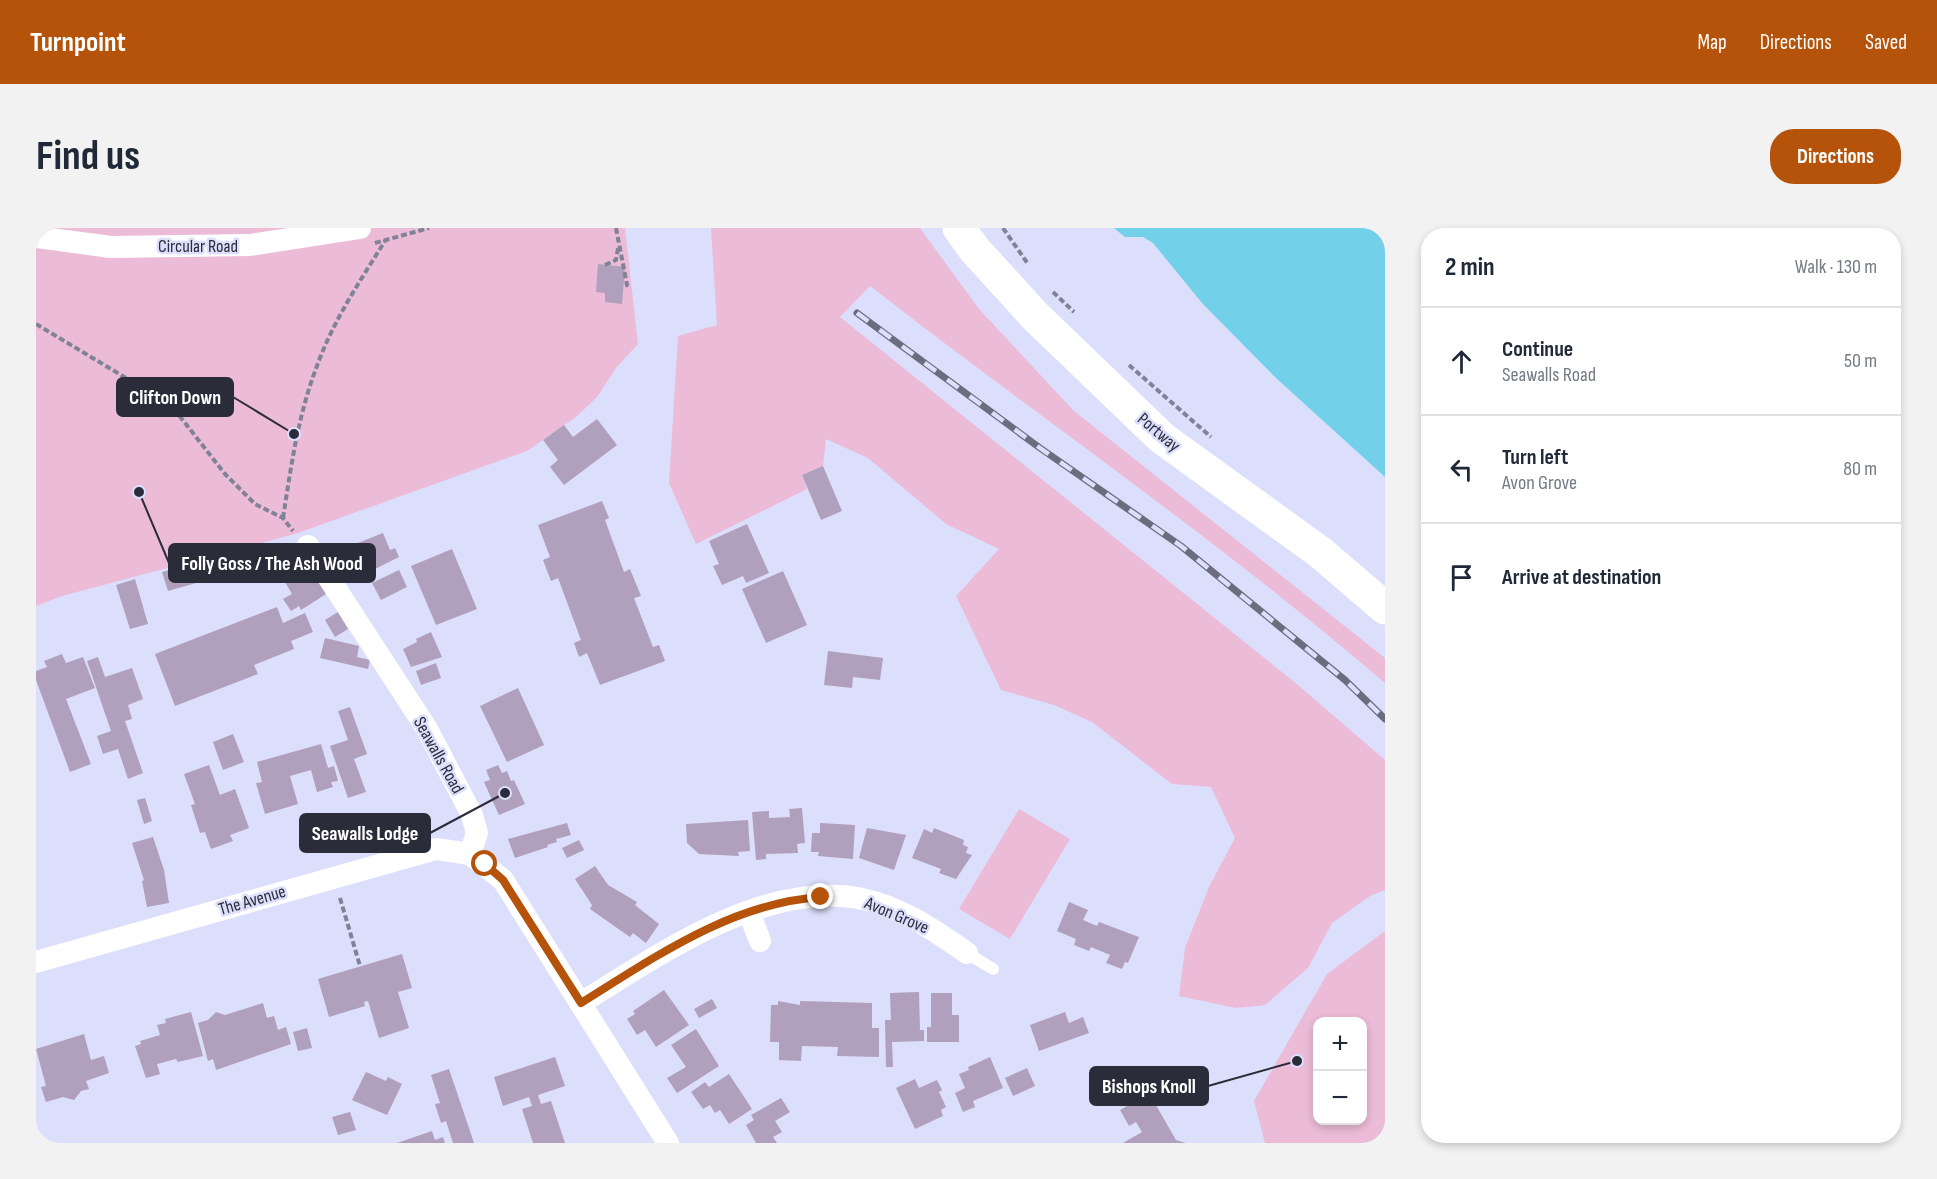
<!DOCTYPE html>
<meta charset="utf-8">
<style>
:root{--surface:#fff;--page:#f2f2f3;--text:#1f2937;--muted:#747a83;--line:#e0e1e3;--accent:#b45309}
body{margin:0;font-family:"Sofia Sans Condensed",sans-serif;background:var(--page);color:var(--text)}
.controls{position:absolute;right:18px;bottom:18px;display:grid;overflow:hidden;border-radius:12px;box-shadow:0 3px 9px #0003}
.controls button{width:54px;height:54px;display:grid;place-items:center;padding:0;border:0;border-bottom:2px solid var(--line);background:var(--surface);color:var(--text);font:30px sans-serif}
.stop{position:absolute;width:18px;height:18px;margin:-14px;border:4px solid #b45309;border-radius:50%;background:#fff}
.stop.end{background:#b45309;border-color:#fff;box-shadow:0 2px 6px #0008}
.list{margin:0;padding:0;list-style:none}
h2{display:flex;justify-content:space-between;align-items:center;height:78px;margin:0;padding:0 24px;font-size:26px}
h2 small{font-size:20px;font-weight:400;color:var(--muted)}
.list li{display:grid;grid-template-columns:39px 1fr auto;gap:18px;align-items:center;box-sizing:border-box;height:108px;padding:0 24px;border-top:2px solid var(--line)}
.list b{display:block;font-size:22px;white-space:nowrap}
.list p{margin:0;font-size:20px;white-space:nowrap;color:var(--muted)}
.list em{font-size:20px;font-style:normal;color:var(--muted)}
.icon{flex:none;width:33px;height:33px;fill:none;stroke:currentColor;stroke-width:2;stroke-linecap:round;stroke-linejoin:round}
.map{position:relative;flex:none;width:1349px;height:915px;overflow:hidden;border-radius:24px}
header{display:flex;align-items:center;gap:36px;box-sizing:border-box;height:84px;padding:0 30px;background:var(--accent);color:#fff}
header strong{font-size:28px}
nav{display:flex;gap:33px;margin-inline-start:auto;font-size:21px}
.intro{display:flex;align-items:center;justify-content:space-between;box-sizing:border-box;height:144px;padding:0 36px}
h1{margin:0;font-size:42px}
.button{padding:15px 27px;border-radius:24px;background:var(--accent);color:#fff;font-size:21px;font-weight:700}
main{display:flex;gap:36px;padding:0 36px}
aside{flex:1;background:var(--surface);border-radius:24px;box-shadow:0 3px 9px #0003}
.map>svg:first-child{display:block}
.green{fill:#ebbbd8;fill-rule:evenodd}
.water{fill:#72d0e9}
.building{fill:#b09fbd}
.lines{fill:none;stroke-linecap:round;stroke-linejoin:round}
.path{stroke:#808296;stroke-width:4;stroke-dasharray:6 3;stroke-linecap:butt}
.lane{stroke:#fff;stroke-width:12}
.street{stroke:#fff;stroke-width:22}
.highway{stroke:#fff;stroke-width:33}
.rail-casing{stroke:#6b6d7f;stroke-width:7}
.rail{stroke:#dcdffb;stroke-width:4.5;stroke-dasharray:14;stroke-linecap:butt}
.route{stroke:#b45309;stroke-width:8}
.labels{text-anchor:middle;stroke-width:5;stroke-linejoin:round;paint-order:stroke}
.street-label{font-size:18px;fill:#2b2c39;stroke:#dcdffb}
.leader{fill:none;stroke:#2b2c39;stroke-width:2}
.callout-dot{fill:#2b2c39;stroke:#dcdffb;stroke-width:2}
.callout{fill:#2b2c39;stroke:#2b2c39;stroke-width:2}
.callout-label{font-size:20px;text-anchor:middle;font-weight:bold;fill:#fff}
</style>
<header>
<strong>Turnpoint</strong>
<nav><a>Map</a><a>Directions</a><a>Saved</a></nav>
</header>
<div class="intro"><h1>Find us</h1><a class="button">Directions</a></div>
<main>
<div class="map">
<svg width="1349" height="915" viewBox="0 0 1349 915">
<rect width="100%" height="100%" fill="#dcdffb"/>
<!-- green -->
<g class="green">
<polygon points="0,0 589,0 602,116 580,140 561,169 540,189 491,223 259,306 26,368 0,378"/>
<path d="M675,0H884L943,81L1038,183L1349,430V455C1185,314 1005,191 834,58L804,89L1262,457L1349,532V662L1334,668L1296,695L1272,740L1229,777L1200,780L1143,768L1149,720L1173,659L1199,610L1175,559L1136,556L1056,494L1018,477L965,462L920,368L963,321L910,296L832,230L790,211L787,238L766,247L771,261L660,316L633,255L642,108L681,97Z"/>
<polygon points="983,581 1034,611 974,711 923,681"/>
<path d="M1349,703V915H1229L1218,873L1291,746ZM1282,794H1326V892H1282Z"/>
</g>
<!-- water -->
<polygon class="water" points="1078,0 1349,0 1349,249 1240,150 1166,75 1117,15 1107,9 1089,9"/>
<!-- building -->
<g class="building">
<polygon points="562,36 589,39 586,76 569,74 569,65 560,64"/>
<polygon points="561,191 581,217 528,257 514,239 522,232 507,212 528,197 537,209"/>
<polygon points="787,238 806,283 785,292 766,247"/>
<polygon points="566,273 573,290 569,292 588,344 594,341 605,368 598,370 617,419 623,417 629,433 564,457 551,425 543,429 538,415 545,412 522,350 515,353 507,332 514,329 502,297"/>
<polygon points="711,296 733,345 710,355 707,348 686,357 677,338 683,336 673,313"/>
<polygon points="347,305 354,322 359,320 363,329 333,344 332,341 320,346 309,320"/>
<polygon points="416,321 441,381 400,397 375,338"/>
<polygon points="154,336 160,355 132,363 126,344"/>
<polygon points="273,340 290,366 265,382 263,378 255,383 247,371 256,366 249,354"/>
<polygon points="363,342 371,359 345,372 336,355"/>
<polygon points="747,343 771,397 730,415 706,361"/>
<polygon points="99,351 112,396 94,401 80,357"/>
<polygon points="241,379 247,395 269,385 277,404 255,413 258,421 218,437 222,446 139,478 119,426"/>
<polygon points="302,384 312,401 299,409 289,392"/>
<polygon points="395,404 406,429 375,439 367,421 381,414 380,411"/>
<polygon points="289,410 323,418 321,429 334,432 332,441 284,430"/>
<polygon points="792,423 847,430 844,452 817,449 816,460 788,457"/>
<polygon points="26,426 30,435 47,429 59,460 30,471 55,536 34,544 0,452 0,443 11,439 8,433"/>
<polygon points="62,429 69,449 96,440 107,471 92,477 96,491 89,493 107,545 92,551 82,521 67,526 61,508 75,503 51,433"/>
<polygon points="400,435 405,450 385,457 380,443"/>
<polygon points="482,460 508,517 471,534 444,478"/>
<polygon points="314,479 331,526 318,531 330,564 312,570 294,518 312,512 302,483"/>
<polygon points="197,506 208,534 187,542 177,514"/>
<polygon points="285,516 292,540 298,538 302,553 295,554 297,559 281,564 275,542 254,548 262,576 229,586 220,555 226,554 221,534"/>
<polygon points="173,537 184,567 199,561 213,600 194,607 197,613 175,621 169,604 164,605 155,577 159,576 148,546"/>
<polygon points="462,537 466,545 471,543 475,553 478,552 489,576 463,587 448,554 454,552 450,542"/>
<polygon points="109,570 116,593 108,596 101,572"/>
<polygon points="766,580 769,615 761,616 762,625 730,626 730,631 720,632 716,584 733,583 733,590 754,589 753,581"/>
<polygon points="712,592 714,623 702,624 703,628 663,626 651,615 650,596"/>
<polygon points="531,595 535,607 520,611 521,614 511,617 512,619 479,630 472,611"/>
<polygon points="784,595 819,597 817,631 782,628 783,624 775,624 776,605 784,605"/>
<polygon points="831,600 870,607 858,642 823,630"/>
<polygon points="898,600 928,612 927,617 932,619 930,625 936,627 920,651 903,645 905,641 876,630 888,601 896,605"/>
<polygon points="117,609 128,642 133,675 111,679 106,653 108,652 96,615"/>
<polygon points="543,612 548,622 531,630 526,620"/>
<polygon points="559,638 572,657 601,674 599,677 623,696 610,715 597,705 594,709 554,681 556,677 539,651"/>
<polygon points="1033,674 1052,682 1047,692 1061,698 1063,694 1103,709 1092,735 1089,734 1086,741 1070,735 1074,727 1055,719 1053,723 1038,717 1040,711 1021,703"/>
<polygon points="366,726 376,760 362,764 373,800 343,810 332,773 328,774 329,778 293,789 282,751"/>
<polygon points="628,762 653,797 620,819 609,802 601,807 591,791 599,786 597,783"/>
<polygon points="883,764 884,802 888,802 888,813 856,814 857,839 850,839 849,792 855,792 854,765"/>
<polygon points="895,765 916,765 916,787 923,787 923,814 891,814 891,799 895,799"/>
<polygon points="676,771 681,780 663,790 658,781"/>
<polygon points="742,773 764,777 764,773 836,775 836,800 843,800 843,829 801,828 802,819 766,818 765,833 743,832 743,814 734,814 735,777 742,777"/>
<polygon points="227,775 231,790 238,788 242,802 250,799 255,816 180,842 177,831 172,833 162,795 172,792 180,784 189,787"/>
<polygon points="155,784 167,828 142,834 140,831 121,836 124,846 110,850 99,818 105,816 104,813 124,807 121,797 130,795 129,791"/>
<polygon points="1029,784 1033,795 1047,789 1053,805 1003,823 994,797"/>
<polygon points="271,800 276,820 262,823 257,804"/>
<polygon points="660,801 683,838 641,865 631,850 650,839 635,817"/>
<polygon points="48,806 55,832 68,828 73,845 50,853 53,861 45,863 38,872 27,869 10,874 5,859 10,858 0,821"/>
<polygon points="519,829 529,858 502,867 505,876 515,873 529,915 497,915 486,881 496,878 493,869 467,878 458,849"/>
<polygon points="954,829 967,860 937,873 939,879 927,884 919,865 929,860 923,846 933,842 932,839"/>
<polygon points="991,840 999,858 977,868 969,850"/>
<polygon points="413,841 438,915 417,915 410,893 405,895 399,876 404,875 395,847"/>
<polygon points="330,844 350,853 352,849 366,856 351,887 316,872"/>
<polygon points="693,846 716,881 693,896 684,882 679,885 674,877 667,881 655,864 669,854 673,859"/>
<polygon points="879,851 883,860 901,852 906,862 903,864 910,879 905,882 907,888 879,901 860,860"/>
<polygon points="1109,858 1140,912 1150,915 1087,915 1106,904 1100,894 1093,898 1084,882 1093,877 1088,869"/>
<polygon points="745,870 754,884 739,893 746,904 737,909 741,915 720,915 710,897 718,892 715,887"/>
<polygon points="314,884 320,902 302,907 296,889"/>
<polygon points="396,903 399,912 407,909 409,915 361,915"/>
</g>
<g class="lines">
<!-- path -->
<g class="path">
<polyline points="580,0 591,57 587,58"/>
<polyline points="967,0 992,36"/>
<polyline points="339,15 393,0"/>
<polyline points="569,37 580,32 582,20"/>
<polyline points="1017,64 1038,84"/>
<polyline points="0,96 135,177 189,246 219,276 247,290 257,303"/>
<polyline points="1093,137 1175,209"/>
<path d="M247,290C255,239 262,187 281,138C297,93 324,53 349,13"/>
<polyline points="304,670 324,738"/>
</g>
<!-- lane -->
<polyline class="lane" points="931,725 957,741"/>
<!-- street -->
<g class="street">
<polyline points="0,9 75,19 214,17 324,0"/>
<polyline points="272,318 391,501 436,587 441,605 434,626"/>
<polyline points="713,684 724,713"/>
<polyline points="0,734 400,621 434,626 467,652 632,915"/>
<path d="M545,775C623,727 724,654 822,670C863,678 897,701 931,725"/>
</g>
<!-- highway -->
<polyline class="highway" points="923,0 938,21 999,88 1126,210 1285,325 1349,380"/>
<defs>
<polyline id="rail" points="821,85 1004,220 1145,318 1309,452 1349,491"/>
</defs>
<!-- rail casing -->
<use href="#rail" class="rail-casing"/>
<!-- rail -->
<use href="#rail" class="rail"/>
</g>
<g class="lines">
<!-- route -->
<path class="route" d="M449,636L467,652L545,775C619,729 695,675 785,669"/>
</g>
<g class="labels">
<!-- street labels -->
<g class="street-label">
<text x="162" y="24">Circular Road</text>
<text transform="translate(1123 204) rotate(40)" y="6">Portway</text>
<text transform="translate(403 527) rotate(61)" y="6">Seawalls Road</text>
<text transform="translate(216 672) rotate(-16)" y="6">The Avenue</text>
<text transform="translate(861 687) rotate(23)" y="6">Avon Grove</text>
</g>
</g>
<!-- callouts -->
<path class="leader" d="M258 206L197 169M103 264L133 335M469 565L394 605M1261 833L1172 858"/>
<g class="callout-dot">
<circle cx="258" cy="206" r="6"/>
<circle cx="103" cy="264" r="6"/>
<circle cx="469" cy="565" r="6"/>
<circle cx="1261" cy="833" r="6"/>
</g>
<g class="callout">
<rect x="81" y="150" width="116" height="38" rx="6"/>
<rect x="133" y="316" width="206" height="38" rx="6"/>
<rect x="264" y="586" width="130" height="38" rx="6"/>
<rect x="1054" y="839" width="118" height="38" rx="6"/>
</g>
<g class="callout-label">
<text x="139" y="176">Clifton Down</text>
<text x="236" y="342">Folly Goss / The Ash Wood</text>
<text x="329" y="612">Seawalls Lodge</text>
<text x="1113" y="865">Bishops Knoll</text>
</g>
</svg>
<div class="controls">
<button>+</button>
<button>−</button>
</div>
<div class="stop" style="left:449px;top:636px"></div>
<div class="stop end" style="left:785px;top:669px"></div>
</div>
<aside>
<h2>2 min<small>Walk · 130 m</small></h2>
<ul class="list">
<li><svg class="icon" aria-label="ahead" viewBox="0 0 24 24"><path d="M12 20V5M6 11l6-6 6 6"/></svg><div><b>Continue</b><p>Seawalls Road</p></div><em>50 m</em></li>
<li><svg class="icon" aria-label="left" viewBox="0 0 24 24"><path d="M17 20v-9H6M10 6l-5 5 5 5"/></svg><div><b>Turn left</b><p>Avon Grove</p></div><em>80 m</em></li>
<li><svg class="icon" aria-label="arrive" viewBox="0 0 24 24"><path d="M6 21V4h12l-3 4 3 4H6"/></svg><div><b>Arrive at destination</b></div></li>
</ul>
</aside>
</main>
